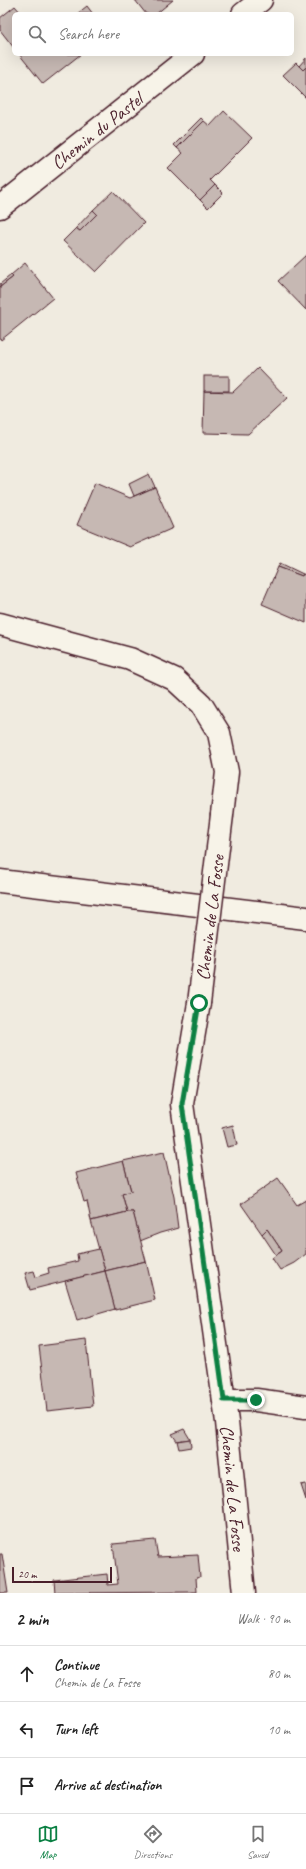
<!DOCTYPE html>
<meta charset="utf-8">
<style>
:root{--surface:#fff;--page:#f2f2f2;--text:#222;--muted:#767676;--line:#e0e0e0;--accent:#0b8043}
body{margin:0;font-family:Caveat,sans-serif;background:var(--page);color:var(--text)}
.scale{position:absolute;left:12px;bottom:10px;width:100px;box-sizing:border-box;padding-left:4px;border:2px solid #4a1f2b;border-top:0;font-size:11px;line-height:14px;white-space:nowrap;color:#4a1f2b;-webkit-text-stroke:3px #f7f3e8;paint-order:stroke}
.stop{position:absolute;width:12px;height:12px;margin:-9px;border:3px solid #0b8043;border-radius:50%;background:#fff}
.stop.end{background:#0b8043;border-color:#fff;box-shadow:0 1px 4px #0008}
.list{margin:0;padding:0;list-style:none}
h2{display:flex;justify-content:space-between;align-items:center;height:52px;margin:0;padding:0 16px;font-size:17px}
h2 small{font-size:13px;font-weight:400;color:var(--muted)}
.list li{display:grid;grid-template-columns:26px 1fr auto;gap:12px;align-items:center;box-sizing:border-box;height:56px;padding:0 16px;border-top:1px solid var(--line)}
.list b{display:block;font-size:15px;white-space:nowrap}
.list p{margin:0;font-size:13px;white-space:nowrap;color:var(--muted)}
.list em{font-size:13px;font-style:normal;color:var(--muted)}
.icon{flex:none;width:22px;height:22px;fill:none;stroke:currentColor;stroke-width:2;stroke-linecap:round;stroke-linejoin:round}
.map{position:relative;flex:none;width:306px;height:1593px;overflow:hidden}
.search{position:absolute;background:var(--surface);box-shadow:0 4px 16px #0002;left:12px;right:12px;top:12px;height:44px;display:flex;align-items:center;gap:10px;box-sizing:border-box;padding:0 14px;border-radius:6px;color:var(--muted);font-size:15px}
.sheet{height:220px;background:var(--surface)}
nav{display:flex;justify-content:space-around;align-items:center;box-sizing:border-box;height:56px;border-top:1px solid var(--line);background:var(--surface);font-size:11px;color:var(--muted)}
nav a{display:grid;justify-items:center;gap:2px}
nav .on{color:var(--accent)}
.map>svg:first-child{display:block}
.building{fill:#c6b8b3;stroke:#4a1f2b}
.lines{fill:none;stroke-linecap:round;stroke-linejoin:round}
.minor-casing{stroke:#4a1f2b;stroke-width:25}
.major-casing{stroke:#4a1f2b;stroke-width:25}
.minor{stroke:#f7f3e8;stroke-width:22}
.major{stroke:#f7f3e8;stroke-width:22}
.minor-bridge-casing{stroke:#4a1f2b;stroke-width:25;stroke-linecap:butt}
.minor-bridge{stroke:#f7f3e8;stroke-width:22}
.route{stroke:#0b8043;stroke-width:5}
.labels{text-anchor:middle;stroke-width:3;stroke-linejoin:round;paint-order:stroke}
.street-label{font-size:19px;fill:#4a1f2b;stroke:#f7f3e8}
</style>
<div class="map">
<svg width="306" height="1593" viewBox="0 0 306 1593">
<rect width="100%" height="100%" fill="#f0ebe0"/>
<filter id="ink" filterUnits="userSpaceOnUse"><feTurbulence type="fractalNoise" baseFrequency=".025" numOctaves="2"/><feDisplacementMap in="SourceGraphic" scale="8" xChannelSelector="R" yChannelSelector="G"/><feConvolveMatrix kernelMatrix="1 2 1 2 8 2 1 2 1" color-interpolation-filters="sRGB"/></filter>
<g filter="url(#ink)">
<!-- building -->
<g class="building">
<polygon points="135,0 173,0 156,14 146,14"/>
<polygon points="15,6 22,14 14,14 14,48 0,30 0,18"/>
<polygon points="87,6 93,14 77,14"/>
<polygon points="19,54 81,54 43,84"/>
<polygon points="306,58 306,67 303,70 299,66"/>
<polygon points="296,63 303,70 306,67 306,98 283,75"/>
<polygon points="224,111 252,138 210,180 215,185 200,200 168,168 183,153 177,148 204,121 210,126"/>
<polygon points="201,118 204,121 177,148 174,145"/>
<polygon points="215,185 223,193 208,208 200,200"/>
<polygon points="113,191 144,223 96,272 63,241 76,228 80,231 97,214 93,210"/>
<polygon points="93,210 97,214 80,231 76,228"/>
<polygon points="306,255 306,310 278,281"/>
<polygon points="25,263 53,298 1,340 0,338 0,287 13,277 11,275"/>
<polygon points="11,275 13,277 0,287 0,284"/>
<polygon points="258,368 287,398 248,434 203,433 204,391 233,392"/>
<rect x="204" y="376" width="25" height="15"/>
<polygon points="149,474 155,487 134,496 129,484"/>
<polygon points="95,483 130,498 155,487 173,528 130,547 77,525"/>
<polygon points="280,563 303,574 302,576 278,567"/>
<polygon points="278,567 302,576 303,574 306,575 306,623 262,604"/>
<polygon points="233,1125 237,1145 227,1147 222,1128"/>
<polygon points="164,1152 174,1197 178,1228 160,1233 140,1241 133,1212 127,1212 122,1194 131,1191 123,1161"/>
<polygon points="123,1161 131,1191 122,1194 127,1212 91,1221 87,1201 84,1202 76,1173"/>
<polygon points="278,1178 297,1205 306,1200 306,1254 294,1263 280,1270 272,1258 282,1251 267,1229 262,1234 241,1204"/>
<polygon points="127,1212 133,1212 146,1261 105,1271 91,1221"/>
<polygon points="267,1229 282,1251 276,1255 262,1234"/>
<polygon points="99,1249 105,1271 30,1290 25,1273 34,1271 36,1277 49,1273 48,1268 78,1261 77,1254"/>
<polygon points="146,1261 155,1300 115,1310 105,1271"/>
<polygon points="105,1271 115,1309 77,1320 65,1281"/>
<polygon points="86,1340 93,1406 47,1411 39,1346"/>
<polygon points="184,1429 190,1439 177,1441 172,1434"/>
<polygon points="190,1439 191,1447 179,1449 177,1441"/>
<polygon points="306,1484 306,1500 301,1485"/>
<polygon points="155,1540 158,1557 198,1555 200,1577 196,1578 197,1592 55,1593 54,1580 107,1574 108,1585 118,1584 113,1544"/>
<polygon points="0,1554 2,1554 8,1593 0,1593"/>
</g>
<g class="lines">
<defs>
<g id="minor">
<polyline points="243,14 261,0"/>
<path id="s1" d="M0,207L193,54"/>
<polyline points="0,624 130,659 174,679 201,704 219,733 227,772 222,815"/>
<path id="s2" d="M199,1003L182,1104L227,1422L244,1593"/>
<polyline points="224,1400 256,1400 306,1407"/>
</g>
<polyline id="major" points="0,881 306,918"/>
</defs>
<!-- minor casing -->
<use href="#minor" class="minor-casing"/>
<!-- major casing -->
<use href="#major" class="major-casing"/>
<!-- minor -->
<use href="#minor" class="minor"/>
<!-- major -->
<use href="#major" class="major"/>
<defs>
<g id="minor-bridge">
<path id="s3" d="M199,1003L222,815"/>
</g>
</defs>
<!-- minor-bridge casing -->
<use href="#minor-bridge" class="minor-bridge-casing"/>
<!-- minor-bridge -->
<use href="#minor-bridge" class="minor-bridge"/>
</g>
</g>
<g class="lines" filter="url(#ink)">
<!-- route -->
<polyline class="route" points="199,1003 182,1104 220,1370 224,1400 256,1400"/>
</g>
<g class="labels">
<!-- street labels -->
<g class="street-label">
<text dy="7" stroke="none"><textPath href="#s1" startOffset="123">Chemin du Pastel</textPath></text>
<text dy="7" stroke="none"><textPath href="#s3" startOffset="86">Chemin de La Fosse</textPath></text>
<text dy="7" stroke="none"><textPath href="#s2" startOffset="490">Chemin de La Fosse</textPath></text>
</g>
</g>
</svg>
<div class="scale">20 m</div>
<div class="stop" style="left:199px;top:1003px"></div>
<div class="stop end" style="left:256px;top:1400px"></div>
<div class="search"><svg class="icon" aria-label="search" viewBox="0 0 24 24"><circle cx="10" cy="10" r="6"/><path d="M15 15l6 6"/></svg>Search here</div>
</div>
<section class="sheet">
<h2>2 min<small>Walk · 90 m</small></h2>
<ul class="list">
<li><svg class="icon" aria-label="ahead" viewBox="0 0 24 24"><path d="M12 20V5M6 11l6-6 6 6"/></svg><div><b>Continue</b><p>Chemin de La Fosse</p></div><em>80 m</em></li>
<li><svg class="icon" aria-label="left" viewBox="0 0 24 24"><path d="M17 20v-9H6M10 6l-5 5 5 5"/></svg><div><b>Turn left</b></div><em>10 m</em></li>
<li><svg class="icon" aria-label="arrive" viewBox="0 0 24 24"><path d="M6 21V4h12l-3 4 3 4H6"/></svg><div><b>Arrive at destination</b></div></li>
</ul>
</section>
<nav>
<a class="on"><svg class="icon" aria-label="map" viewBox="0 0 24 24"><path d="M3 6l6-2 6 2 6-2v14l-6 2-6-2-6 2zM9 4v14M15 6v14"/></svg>Map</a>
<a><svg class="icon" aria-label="directions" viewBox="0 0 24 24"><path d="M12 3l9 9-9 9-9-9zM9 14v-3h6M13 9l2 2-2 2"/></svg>Directions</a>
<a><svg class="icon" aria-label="saved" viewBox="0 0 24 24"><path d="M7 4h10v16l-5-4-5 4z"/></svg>Saved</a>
</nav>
